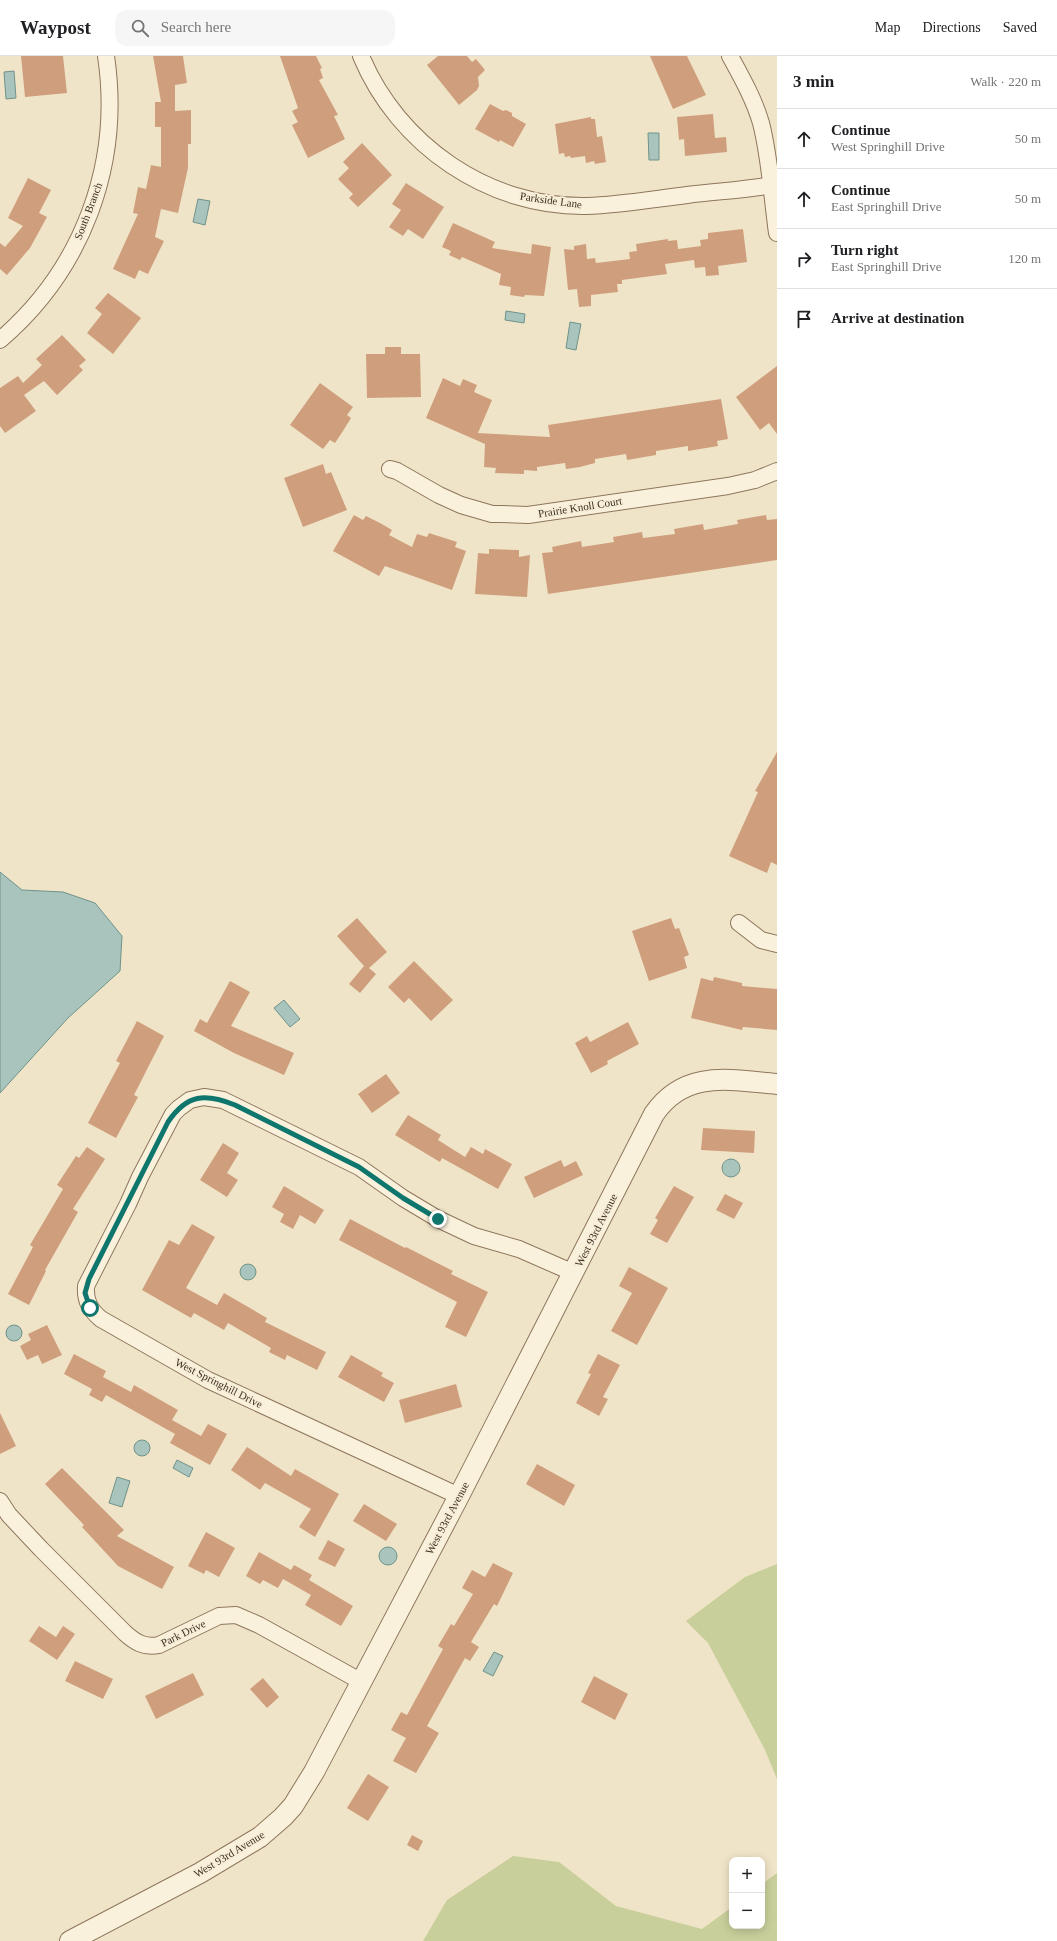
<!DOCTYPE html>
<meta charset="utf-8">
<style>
:root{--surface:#fff;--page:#f6f6f6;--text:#202124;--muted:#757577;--line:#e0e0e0}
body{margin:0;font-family:Georgia,serif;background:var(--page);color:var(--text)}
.controls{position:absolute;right:12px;bottom:12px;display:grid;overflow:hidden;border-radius:8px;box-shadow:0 2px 10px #0003}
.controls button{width:36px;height:36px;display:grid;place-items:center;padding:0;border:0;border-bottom:1px solid var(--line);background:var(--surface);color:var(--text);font:20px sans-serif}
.stop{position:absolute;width:12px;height:12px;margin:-9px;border:3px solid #0f766e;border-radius:50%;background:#fff}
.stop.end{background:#0f766e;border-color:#fff;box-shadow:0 1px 4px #0008}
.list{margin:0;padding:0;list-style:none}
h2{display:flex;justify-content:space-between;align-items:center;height:52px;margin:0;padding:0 16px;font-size:17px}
h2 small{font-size:13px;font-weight:400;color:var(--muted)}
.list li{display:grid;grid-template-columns:26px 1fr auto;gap:12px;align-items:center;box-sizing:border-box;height:60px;padding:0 16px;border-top:1px solid var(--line)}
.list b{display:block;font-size:15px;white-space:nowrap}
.list p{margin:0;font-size:13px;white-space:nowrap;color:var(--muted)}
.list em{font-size:13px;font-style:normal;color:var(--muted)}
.icon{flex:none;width:22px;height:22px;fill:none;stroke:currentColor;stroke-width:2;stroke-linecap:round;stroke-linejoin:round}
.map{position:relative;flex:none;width:777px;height:1885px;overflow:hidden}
header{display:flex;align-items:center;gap:24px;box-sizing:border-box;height:56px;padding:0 20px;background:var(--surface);border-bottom:1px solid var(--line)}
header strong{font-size:19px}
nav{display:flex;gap:22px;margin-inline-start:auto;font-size:14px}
.search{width:280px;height:36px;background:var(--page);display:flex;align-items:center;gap:10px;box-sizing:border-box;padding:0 14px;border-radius:12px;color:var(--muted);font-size:15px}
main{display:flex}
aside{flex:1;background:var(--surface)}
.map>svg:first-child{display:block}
.green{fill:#c9cf9b}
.water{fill:#a9c4bc;stroke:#6f938a}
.building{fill:#cf9f7d}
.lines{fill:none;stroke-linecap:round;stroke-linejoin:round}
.minor-casing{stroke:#8d765c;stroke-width:18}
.tertiary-casing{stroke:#8d765c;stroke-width:22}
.minor{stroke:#faf1dc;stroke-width:16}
.tertiary{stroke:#faf1dc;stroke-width:20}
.route{stroke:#0f766e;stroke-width:5}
.labels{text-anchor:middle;stroke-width:4;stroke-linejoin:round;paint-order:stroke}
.street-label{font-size:11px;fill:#3d2e20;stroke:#f7eed8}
</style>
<header>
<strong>Waypost</strong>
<div class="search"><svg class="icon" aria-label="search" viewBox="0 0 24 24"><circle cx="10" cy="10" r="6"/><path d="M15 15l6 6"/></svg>Search here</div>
<nav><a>Map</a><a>Directions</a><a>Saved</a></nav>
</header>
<main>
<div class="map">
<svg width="777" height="1885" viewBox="0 0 777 1885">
<rect width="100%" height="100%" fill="#f0e4c8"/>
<!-- green -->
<g class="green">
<polygon points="777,1508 777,1723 765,1694 708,1587 686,1565 745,1521"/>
<polygon points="513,1800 559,1806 616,1850 702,1873 732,1851 732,1870 762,1870 762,1828 777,1817 777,1885 423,1885 447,1844"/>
</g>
<!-- water -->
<g class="water">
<polygon points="14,15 16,42 6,43 4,16"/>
<polygon points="648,77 659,77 659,104 649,104"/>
<polygon points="198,143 210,145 205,169 193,166"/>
<polygon points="506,255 525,258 524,267 505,264"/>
<polygon points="570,266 581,268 576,294 566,292"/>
<polygon points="0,816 22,834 63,836 95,847 122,880 120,915 68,962 0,1037"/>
<polygon points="284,944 300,963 290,971 274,952"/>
<circle cx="731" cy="1112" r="9"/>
<circle cx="248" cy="1216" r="8"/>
<circle cx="14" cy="1277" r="8"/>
<circle cx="142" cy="1392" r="8"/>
<polygon points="177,1404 193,1412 189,1421 173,1412"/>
<polygon points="117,1421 130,1425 122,1451 109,1447"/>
<circle cx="388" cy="1500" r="9"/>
<polygon points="494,1596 503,1600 493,1620 483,1615"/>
</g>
<!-- building -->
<g class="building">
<polygon points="21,0 63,0 67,37 25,41"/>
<polygon points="153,0 183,0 187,27 175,29 175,55 191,54 191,88 188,88 188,112 178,157 161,153 155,181 164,185 148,218 139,214 135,223 113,213 138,158 133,157 138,131 146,133 151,109 161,111 161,71 155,71 155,46 161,46"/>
<polygon points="280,0 316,0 322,12 320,13 323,22 319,24 338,59 334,60 345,83 308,102 292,69 298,66 292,55 298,52"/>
<polygon points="438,0 467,0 472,6 476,3 485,14 478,21 479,30 477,34 459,49 427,9"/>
<polygon points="650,0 687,0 706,39 673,53"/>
<polygon points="490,48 503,55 506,54 512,57 512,60 526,68 513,91 500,84 499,86 475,73"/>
<polygon points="713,58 715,82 726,81 727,96 685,100 684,83 679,84 677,61"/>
<polygon points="591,61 591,63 595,63 597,81 602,80 606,106 595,108 594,105 586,107 585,100 571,102 570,100 565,101 564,97 559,98 555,68"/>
<polygon points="362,87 392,119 358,151 349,142 353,138 338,123 349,112 343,106"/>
<polygon points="28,122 51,134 39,157 47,161 30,192 7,219 0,213 0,187 5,191 23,170 8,162"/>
<polygon points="406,127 444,151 423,183 408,173 403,180 389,171 401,154 392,148"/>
<polygon points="453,167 495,186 492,192 531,198 532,188 551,191 544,240 525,239 524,241 510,239 511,231 499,229 501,218 462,201 460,204 449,199 451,195 442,191"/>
<polygon points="743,173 747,206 718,210 719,219 706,220 705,211 695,212 694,204 665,208 667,218 622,224 622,228 617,228 618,236 591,239 591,250 579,251 577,233 568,234 564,193 574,194 574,190 586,188 587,203 595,202 596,207 630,203 629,196 637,195 636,188 668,183 668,185 677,184 678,193 701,190 700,184 708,183 708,177"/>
<polygon points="108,237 141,262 113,298 87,277 102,258 95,252"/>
<polygon points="62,279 86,304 79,310 83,314 57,339 44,325 24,339 36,355 5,377 0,370 0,332 18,320 23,327 42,309 36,303"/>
<polygon points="385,291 401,291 401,298 420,298 421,341 367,342 366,298 385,298"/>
<polygon points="777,310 777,378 769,367 760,374 736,341"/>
<polygon points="443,322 460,330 463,323 477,329 474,336 492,344 478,377 550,381 548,369 721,343 728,383 717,385 718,390 688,395 688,390 656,395 656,399 627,404 626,398 595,403 595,407 580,411 566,413 565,407 537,411 537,415 524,414 524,418 495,417 496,412 484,411 485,388 426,362"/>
<polygon points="320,327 353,351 347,359 351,362 343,375 335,387 330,384 323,393 290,369"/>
<polygon points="323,408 326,418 331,416 347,454 303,471 284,422"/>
<polygon points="354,459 363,464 366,460 380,467 392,474 389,479 412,491 417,478 427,481 429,477 457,486 455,491 466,495 452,534 385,510 379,520 333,495"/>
<polygon points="766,459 767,464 777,463 777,504 548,538 542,497 553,496 552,491 581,485 582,491 614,486 613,481 642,476 643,482 675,478 674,473 703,468 704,474 738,468 737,464"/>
<polygon points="489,493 519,494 519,501 530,499 527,541 475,538 478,497 489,498"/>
<polygon points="777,696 777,809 771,806 767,817 729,800 758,736 755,735"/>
<polygon points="357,862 387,896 369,912 376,918 360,937 349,928 364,910 337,880"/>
<polygon points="671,862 675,873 679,872 689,899 684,901 687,912 649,925 632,875"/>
<polygon points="414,905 453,944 431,965 409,942 404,947 388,931"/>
<polygon points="714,921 742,927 742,930 777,933 777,974 743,971 742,974 691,962 701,922 713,925"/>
<polygon points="230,925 250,936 231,970 294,997 284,1019 234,997 194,975 200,963 207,967"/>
<polygon points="137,965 164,980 134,1039 138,1041 116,1082 88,1067 120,1007 116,1005"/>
<polygon points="628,966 639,988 607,1005 608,1008 591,1017 575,987 587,980 590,986"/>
<polygon points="386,1018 400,1037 372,1057 358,1038"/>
<polygon points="408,1059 441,1079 438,1084 465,1101 471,1091 483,1098 485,1093 512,1108 498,1133 442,1102 440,1106 395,1079"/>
<polygon points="703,1072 755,1075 754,1097 701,1094"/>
<polygon points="223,1087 239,1097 227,1117 238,1124 227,1141 200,1124"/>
<polygon points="87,1091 105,1103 73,1153 78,1156 45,1214 46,1215 29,1249 8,1238 33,1191 30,1189 63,1133 57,1129 76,1100 79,1102"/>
<polygon points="561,1104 564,1111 576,1105 583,1119 534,1142 524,1121"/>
<polygon points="284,1130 324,1154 315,1168 300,1159 293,1173 280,1166 284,1158 272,1151"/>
<polygon points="674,1130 694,1141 667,1187 650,1178 658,1164 655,1162"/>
<polygon points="725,1138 743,1147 734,1163 716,1154"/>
<polygon points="350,1163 405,1192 406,1191 453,1215 451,1218 488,1236 466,1281 445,1271 457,1246 339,1184"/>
<polygon points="192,1168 215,1181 186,1232 217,1249 224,1237 267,1262 265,1266 326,1296 317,1314 287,1299 285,1304 269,1296 271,1292 228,1267 224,1274 194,1257 191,1262 142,1234 169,1184 179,1189"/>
<polygon points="629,1211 668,1232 637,1289 611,1275 632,1237 619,1230"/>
<polygon points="47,1269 62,1299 42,1308 38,1299 27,1304 20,1290 31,1284 28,1278"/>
<polygon points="74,1298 106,1315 103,1321 131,1336 134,1329 178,1354 172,1364 201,1380 208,1368 227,1378 210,1409 170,1387 175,1378 106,1339 102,1346 89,1339 92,1333 64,1318"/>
<polygon points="598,1298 620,1309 603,1341 608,1343 599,1360 576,1347 591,1318 588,1317"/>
<polygon points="351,1299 383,1317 381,1320 394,1327 384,1346 338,1321"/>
<polygon points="456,1328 462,1351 405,1367 399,1344"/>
<polygon points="0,1357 16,1390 0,1398"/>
<polygon points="247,1391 291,1420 295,1413 339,1438 315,1481 299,1471 311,1453 265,1427 260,1434 231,1414"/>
<polygon points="537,1408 575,1429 564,1450 526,1428"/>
<polygon points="62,1412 124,1474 117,1480 174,1511 162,1533 118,1510 82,1471 84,1469 45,1428"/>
<polygon points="364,1448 397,1468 386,1485 353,1465"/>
<polygon points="206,1476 235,1492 219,1521 206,1514 204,1518 188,1510"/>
<polygon points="328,1484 345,1493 335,1511 318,1503"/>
<polygon points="259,1496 291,1514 294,1509 312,1519 309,1524 353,1550 341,1570 305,1549 311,1539 283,1523 278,1532 263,1524 260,1528 246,1520"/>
<polygon points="493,1507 513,1517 497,1550 494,1548 471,1586 479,1591 470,1605 465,1602 427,1670 439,1677 416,1717 393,1705 406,1682 391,1674 401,1656 407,1659 443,1593 438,1590 451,1568 454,1570 473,1538 462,1532 472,1514 485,1521"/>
<polygon points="39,1570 56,1581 63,1570 75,1578 57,1604 29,1585"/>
<polygon points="75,1605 113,1623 103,1643 65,1625"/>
<polygon points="193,1617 204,1639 156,1663 145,1640"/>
<polygon points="594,1620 628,1638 615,1664 581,1646"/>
<polygon points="263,1622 279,1641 267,1652 250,1633"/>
<polygon points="368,1718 389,1731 368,1765 347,1752"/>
<polygon points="412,1779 423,1785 418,1795 407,1789"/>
</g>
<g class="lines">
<defs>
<g id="minor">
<path d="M361,0C398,89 489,152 587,150C620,149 654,143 687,139C717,135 748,134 777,128"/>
<path d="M730,0C742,22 754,43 761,67C770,102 772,141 777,177"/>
<path d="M0,284C83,213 122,108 106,0"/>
<polyline points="390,413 397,415 439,439 461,449 492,458 500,458 528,459 728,430 755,424 777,415"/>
<polyline points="739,867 761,884 777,888"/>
<path d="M459,1440L208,1324L101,1263C90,1254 85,1245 86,1230L128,1148L140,1121L173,1058L179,1052L190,1044L204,1041L223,1044L359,1111L403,1142L438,1163L474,1180L519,1193L574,1217"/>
<path d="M0,1445L9,1459L41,1493L125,1577C135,1586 144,1592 159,1589L219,1560L236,1559L259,1569L362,1626"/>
</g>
<path id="tertiary" d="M70,1885L200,1817L260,1781L283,1761L293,1750L314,1716L459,1440L654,1058C685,1013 730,1024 777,1028"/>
</defs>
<!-- minor casing -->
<use href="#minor" class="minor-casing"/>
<!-- tertiary casing -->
<use href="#tertiary" class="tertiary-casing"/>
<!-- minor -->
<use href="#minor" class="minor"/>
<!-- tertiary -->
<use href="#tertiary" class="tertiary"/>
</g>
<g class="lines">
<!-- route -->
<path class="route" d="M90,1252L85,1237L89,1223L168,1066C187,1038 205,1037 235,1049L359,1111L403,1142L438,1163"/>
</g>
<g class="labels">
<!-- street labels -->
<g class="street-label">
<text transform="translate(551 144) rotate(8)" y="4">Parkside Lane</text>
<text transform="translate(88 155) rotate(-69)" y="4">South Branch</text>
<text transform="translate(580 451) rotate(-9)" y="4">Prairie Knoll Court</text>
<text transform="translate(596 1174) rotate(-63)" y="4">West 93rd Avenue</text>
<text transform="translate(219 1327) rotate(27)" y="4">West Springhill Drive</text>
<text transform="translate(447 1462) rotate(-62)" y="4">West 93rd Avenue</text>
<text transform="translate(183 1577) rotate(-26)" y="4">Park Drive</text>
<text transform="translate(229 1798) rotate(-31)" y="4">West 93rd Avenue</text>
</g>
</g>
</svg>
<div class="controls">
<button>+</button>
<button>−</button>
</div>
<div class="stop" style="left:90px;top:1252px"></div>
<div class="stop end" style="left:438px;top:1163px"></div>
</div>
<aside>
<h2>3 min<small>Walk · 220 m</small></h2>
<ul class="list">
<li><svg class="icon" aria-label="ahead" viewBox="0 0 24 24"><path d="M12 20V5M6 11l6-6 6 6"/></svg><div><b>Continue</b><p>West Springhill Drive</p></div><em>50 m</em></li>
<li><svg class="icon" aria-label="ahead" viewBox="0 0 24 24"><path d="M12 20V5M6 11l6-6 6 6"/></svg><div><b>Continue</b><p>East Springhill Drive</p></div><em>50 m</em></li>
<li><svg class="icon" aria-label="right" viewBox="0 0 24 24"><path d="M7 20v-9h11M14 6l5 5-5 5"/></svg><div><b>Turn right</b><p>East Springhill Drive</p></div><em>120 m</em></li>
<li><svg class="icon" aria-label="arrive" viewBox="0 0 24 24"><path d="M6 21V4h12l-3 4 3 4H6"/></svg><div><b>Arrive at destination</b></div></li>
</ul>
</aside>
</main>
